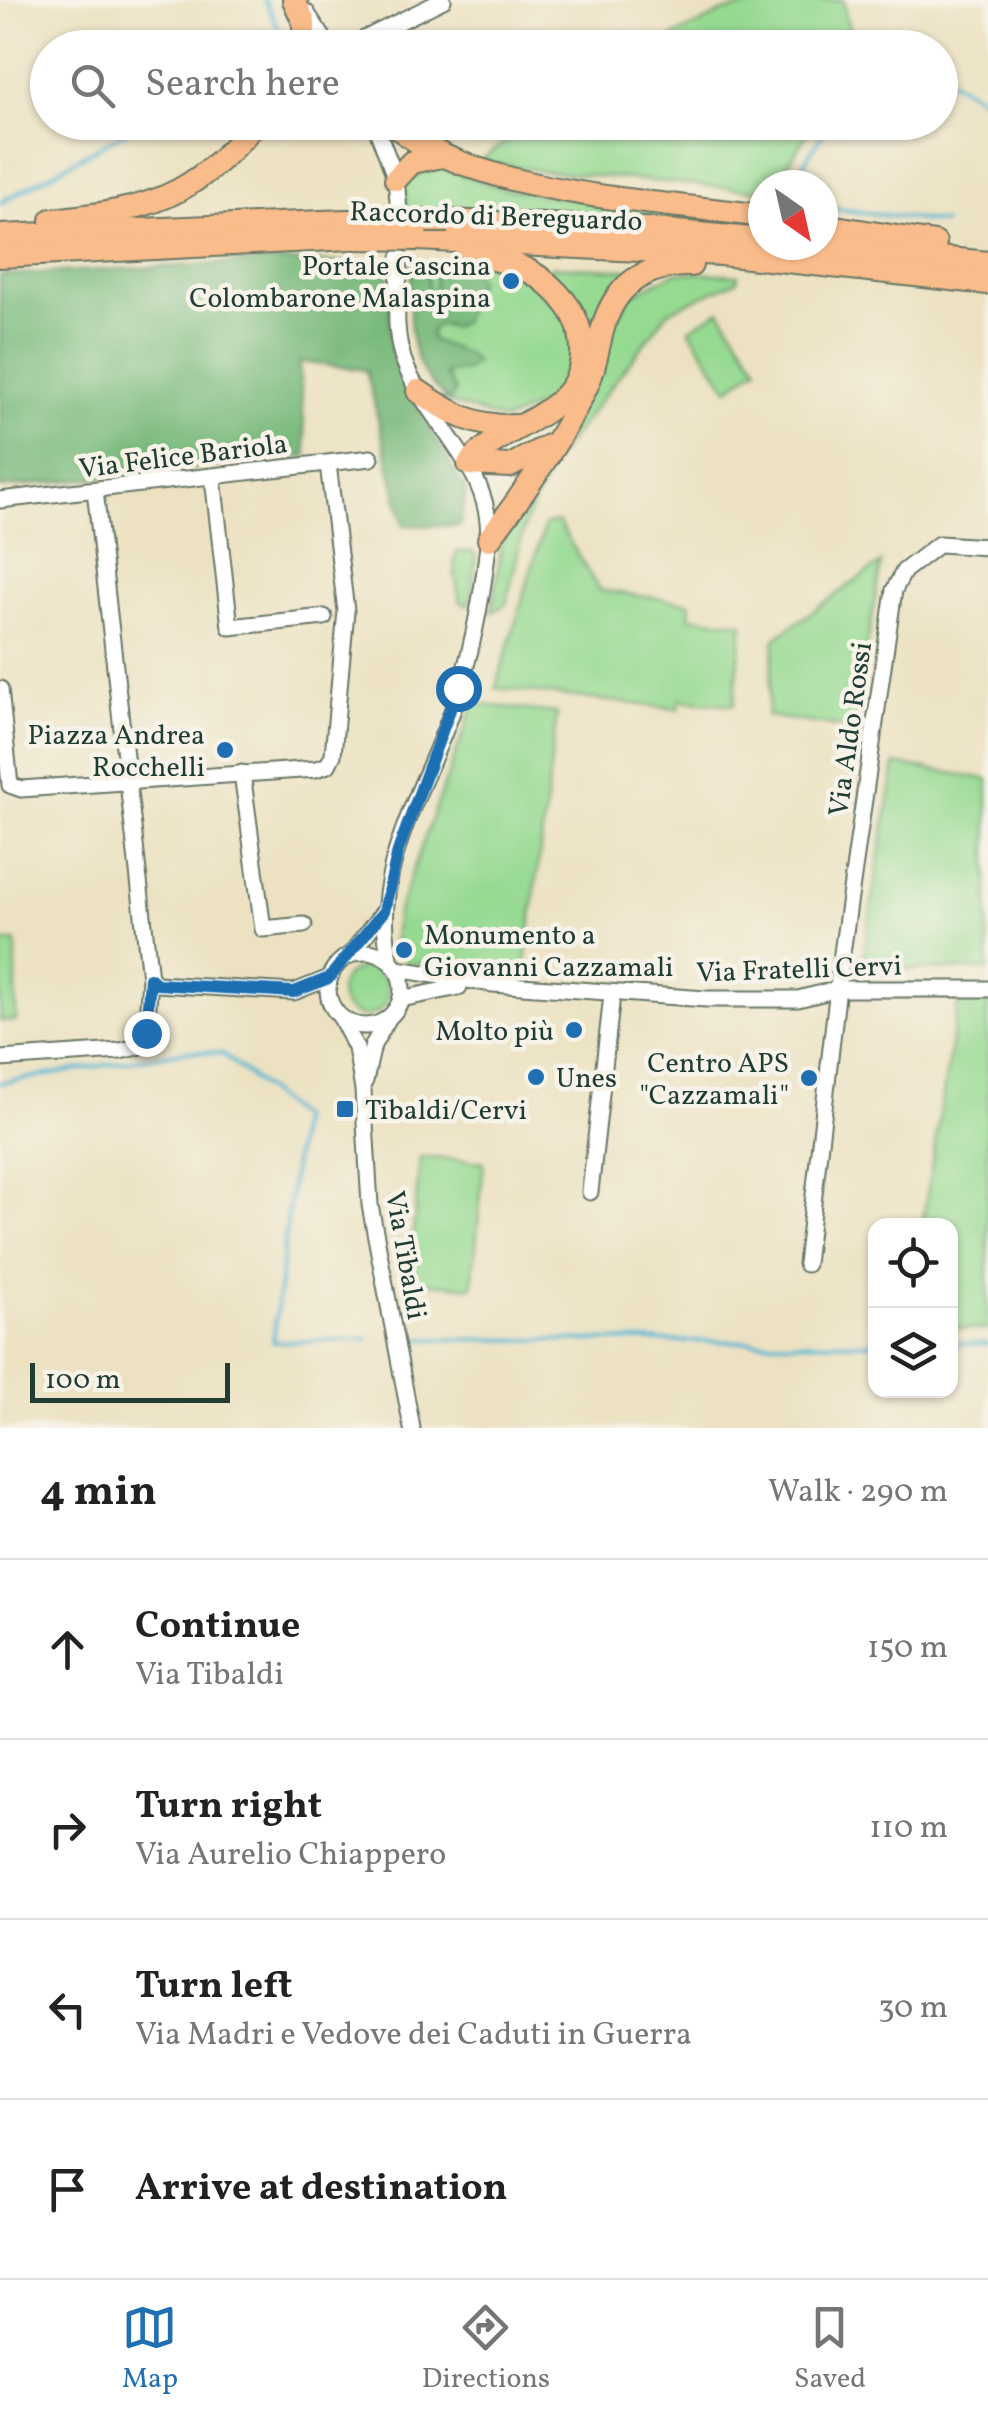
<!DOCTYPE html>
<meta charset="utf-8">
<style>
:root{--surface:#fff;--page:#f6f6f6;--text:#222;--muted:#767676;--line:#e0e0e0;--accent:#1f6fb2}
body{margin:0;font-family:Vollkorn,serif;background:var(--page);color:var(--text)}
.controls{position:absolute;right:30px;bottom:30px;display:grid;overflow:hidden;border-radius:20px;box-shadow:0 2px 8px #0004}
.controls button{width:90px;height:90px;display:grid;place-items:center;padding:0;border:0;border-bottom:2px solid var(--line);background:var(--surface);color:var(--text);font:50px sans-serif}
.compass{position:absolute;left:748px;top:170px;width:90px;height:90px;border-radius:50%;background:var(--surface);box-shadow:0 2px 8px #0004;rotate:146deg}
.scale{position:absolute;left:30px;bottom:25px;width:200px;box-sizing:border-box;padding-left:10px;border:5px solid #1f3d34;border-top:0;font-size:28px;line-height:35px;white-space:nowrap;color:#1f3d34;-webkit-text-stroke:8px #f7f3e8;paint-order:stroke}
.stop{position:absolute;width:30px;height:30px;margin:-22px;border:8px solid #1f6fb2;border-radius:50%;background:#fff}
.stop.end{background:#1f6fb2;border-color:#fff;box-shadow:0 2px 10px #0008}
.list{margin:0;padding:0;list-style:none}
h2{display:flex;justify-content:space-between;align-items:center;height:130px;margin:0;padding:0 40px;font-size:42px}
h2 small{font-size:32px;font-weight:400;color:var(--muted)}
.list li{display:grid;grid-template-columns:65px 1fr auto;gap:30px;align-items:center;box-sizing:border-box;height:180px;padding:0 40px;border-top:2px solid var(--line)}
.list b{display:block;font-size:38px;white-space:nowrap}
.list p{margin:0;font-size:32px;white-space:nowrap;color:var(--muted)}
.list em{font-size:32px;font-style:normal;color:var(--muted)}
.icon{flex:none;width:55px;height:55px;fill:none;stroke:currentColor;stroke-width:2;stroke-linecap:round;stroke-linejoin:round}
.map{position:relative;flex:none;width:988px;height:1428px;overflow:hidden}
.search{position:absolute;background:var(--surface);box-shadow:0 2px 8px #0004;left:30px;right:30px;top:30px;height:110px;display:flex;align-items:center;gap:25px;box-sizing:border-box;padding:0 35px;border-radius:55px;color:var(--muted);font-size:38px}
.sheet{height:850px;background:var(--surface)}
nav{display:flex;justify-content:space-around;align-items:center;box-sizing:border-box;height:140px;border-top:2px solid var(--line);background:var(--surface);font-size:28px;color:var(--muted)}
nav a{display:grid;justify-items:center;gap:5px}
nav .on{color:var(--accent)}
.map>svg:first-child{display:block}
.green{fill:#96da92;stroke:#5a8c63;stroke-width:2.5}
.forest{fill:#78ba7c;stroke:#4c7c58;stroke-width:2.5}
.lines{fill:none;stroke-linecap:round;stroke-linejoin:round}
.stream{stroke:#53b6d2;stroke-width:4}
.minor-casing{stroke:#677766;stroke-width:19}
.highway-casing{stroke:#677766;stroke-width:26}
.minor{stroke:#fff;stroke-width:15}
.highway{stroke:#f9bc8a;stroke-width:22}
.highway-bridge-casing{stroke:#677766;stroke-width:26;stroke-linecap:butt}
.highway-bridge{stroke:#f9bc8a;stroke-width:22}
.route{stroke:#1f6fb2;stroke-width:12}
.poi-dot{fill:#1f6fb2;stroke:#f7f3e8;stroke-width:4}
.labels{text-anchor:middle;stroke-width:9;stroke-linejoin:round;paint-order:stroke}
.street-label{font-size:28px;fill:#1f3d34;stroke:#f7f3e8}
.poi-label{font-size:28px;fill:#1f3d34;stroke:#f7f3e8;text-anchor:end}
</style>
<div class="map">
<svg width="988" height="1428" viewBox="0 0 988 1428">
<rect width="100%" height="100%" fill="#f7f3e8"/>
<filter id="ink" filterUnits="userSpaceOnUse"><feTurbulence type="fractalNoise" baseFrequency=".01" numOctaves="2"/><feDisplacementMap in="SourceGraphic" scale="20" xChannelSelector="R" yChannelSelector="G"/><feConvolveMatrix kernelMatrix="1 2 1 2 8 2 1 2 1" color-interpolation-filters="sRGB"/></filter>
<filter id="wash" filterUnits="userSpaceOnUse"><feTurbulence type="fractalNoise" baseFrequency=".0048" numOctaves="4" result="noise"/><feDisplacementMap in="SourceGraphic" scale="40" xChannelSelector="R" yChannelSelector="G"/><feGaussianBlur stdDeviation="2.25" result="paint"/><feColorMatrix in="noise" values="0 0 0 0 0 0 0 0 0 0 0 0 0 0 0 0 0 1.4 0 .05"/><feComposite in="paint" operator="in"/></filter>
<g filter="url(#wash)">
<rect width="100%" height="100%" fill="#ece2c2"/>
<!-- green -->
<g class="green">
<polygon points="782,0 843,0 850,33 846,47 654,47 723,12"/>
<polygon points="530,123 814,123 775,185 763,185 763,191 542,171 480,161"/>
<polygon points="439,167 505,189 744,222 743,228 407,215 404,179"/>
<polygon points="436,263 502,264 517,269 564,312 577,349 556,398 505,421 441,400 455,392 445,372 466,370 463,352 441,347 431,338 431,330 439,324 453,327 465,310 434,295 429,298 427,269 411,271 411,265"/>
<polygon points="552,266 631,270 590,333 547,271"/>
<polygon points="677,272 738,275 737,281 669,311 553,462 525,523 506,604 492,612 502,540 610,330 630,296"/>
<polygon points="720,310 758,367 728,389 689,329"/>
<polygon points="558,522 599,590 690,603 689,617 743,623 734,705 680,700 679,709 496,688 545,524"/>
<path d="M458,551L473,552L476,557L470,602L466,605L460,601C457,586 450,563 458,551Z"/>
<polygon points="881,563 853,729 767,716 775,638"/>
<polygon points="474,704 557,713 525,971 407,963 394,949 396,916"/>
<polygon points="895,764 988,779 988,970 861,969"/>
<rect x="0" y="942" width="16" height="79"/>
<circle cx="364" cy="992" r="24"/>
<polygon points="958,1001 988,1002 988,1330 951,1328 950,1226 922,1225"/>
<polygon points="420,1157 484,1162 472,1287 409,1281"/>
</g>
<!-- forest -->
<g class="forest">
<polygon points="280,261 388,264 391,350 410,394 466,491 460,526 404,525 366,370 299,362 307,456 0,488 0,275"/>
<path d="M427,269L429,298L434,295L435,272L472,269L478,280L462,322L453,327L439,324L431,330V338C444,350 465,347 475,362L466,370L445,373L455,392L450,401C405,368 409,322 411,271Z"/>
</g>
<g class="lines">
<!-- stream -->
<g class="stream">
<polyline points="264,0 278,27 273,48"/>
<polyline points="874,48 877,43 892,48"/>
<polyline points="940,74 988,102"/>
<polyline points="790,185 830,122"/>
<polyline points="0,203 143,122"/>
<polyline points="823,207 944,223"/>
<polyline points="0,1083 188,1051 222,1053 299,1118 273,1342 367,1339"/>
<polyline points="413,1339 876,1343"/>
<polyline points="950,1343 988,1344"/>
</g>
</g>
</g>
<g filter="url(#ink)">
<g class="lines">
<defs>
<g id="minor">
<polyline points="306,12 330,48"/>
<polyline points="346,48 443,0"/>
<polyline points="374,122 396,179 399,212"/>
<polyline points="213,478 230,627 324,617"/>
<polyline points="0,500 371,458"/>
<polyline points="0,689 10,785 21,789 316,769 328,765 333,755 346,611 328,464"/>
<polyline points="242,773 263,929 304,925"/>
<circle cx="365" cy="989" r="37"/>
<polyline points="350,955 384,911"/>
<path d="M391,962C367,875 425,789 453,709C471,656 482,601 488,545C496,473 433,430 407,369C391,334 398,295 400,257"/>
<polyline points="397,969 493,984 706,999 798,999 838,989 988,989"/>
<polyline points="150,978 157,984 294,992 329,978"/>
<polyline points="401,999 459,987"/>
<polyline points="341,1018 356,1048 363,1090 370,1205 412,1428"/>
<polyline points="0,1059 120,1051 138,1047 146,1033 150,978 95,490"/>
<polyline points="365,1081 373,1045 388,1019"/>
<polyline points="590,1192 612,995"/>
<polyline points="806,1264 842,953 894,590 904,571 939,544 988,547"/>
</g>
<g id="highway">
<polyline points="294,0 304,22 304,48"/>
<path d="M391,122C470,195 656,201 763,216"/>
<polyline points="396,179 412,162 438,157"/>
<path d="M52,220C152,209 189,200 257,122"/>
<polyline points="448,221 644,229 763,240"/>
<polyline points="823,225 935,243"/>
<polyline points="0,236 345,221"/>
<polyline points="417,239 721,254 988,283"/>
<polyline points="812,245 988,263"/>
<path d="M469,255C511,260 542,270 568,306C578,320 581,332 582,349C585,416 501,422 469,464L510,466L548,446"/>
<polyline points="0,256 352,238"/>
<path d="M418,391C450,413 477,428 517,426"/>
<path d="M489,539C524,493 564,437 588,383C601,352 598,318 622,291C640,270 666,265 691,265"/>
</g>
</defs>
<!-- minor casing -->
<use href="#minor" class="minor-casing"/>
<!-- highway casing -->
<use href="#highway" class="highway-casing"/>
<!-- minor -->
<use href="#minor" class="minor"/>
<!-- highway -->
<use href="#highway" class="highway"/>
<defs>
<g id="highway-bridge">
<polyline points="345,221 448,221"/>
<polyline points="352,238 417,239"/>
</g>
</defs>
<!-- highway-bridge casing -->
<use href="#highway-bridge" class="highway-bridge-casing"/>
<!-- highway-bridge -->
<use href="#highway-bridge" class="highway-bridge"/>
</g>
</g>
<g class="lines" filter="url(#ink)">
<!-- route -->
<polyline class="route" points="146,1033 150,978 157,984 294,992 329,978 384,911 398,851 458,688"/>
</g>
<!-- markers -->
<g class="poi-dot">
<circle cx="511" cy="281" r="10"/>
<circle cx="225" cy="750" r="10"/>
<circle cx="404" cy="950" r="10"/>
<circle cx="574" cy="1030" r="10"/>
<circle cx="536" cy="1077" r="10"/>
<circle cx="809" cy="1078" r="10"/>
<rect x="335" y="1099" width="20" height="20" rx="5"/>
</g>
<g class="labels">
<!-- street labels -->
<g class="street-label">
<text transform="translate(496 215) rotate(2)" y="10">Raccordo di Bereguardo</text>
<text transform="translate(183 455) rotate(-7)" y="10">Via Felice Bariola</text>
<text transform="translate(849 729) rotate(-82)" y="10">Via Aldo Rossi</text>
<text transform="translate(799 968) rotate(-2)" y="10">Via Fratelli Cervi</text>
<text transform="translate(407 1255) rotate(80)" y="10">Via Tibaldi</text>
</g>
<!-- poi labels -->
<g class="poi-label">
<text x="491" y="275">Portale Cascina<tspan x="491" dy="32">Colombarone Malaspina</tspan></text>
<text x="205" y="744">Piazza Andrea<tspan x="205" dy="32">Rocchelli</tspan></text>
<text x="424" y="944" text-anchor="start">Monumento a<tspan x="424" dy="32">Giovanni Cazzamali</tspan></text>
<text x="554" y="1040">Molto più</text>
<text x="789" y="1072">Centro APS<tspan x="789" dy="32">"Cazzamali"</tspan></text>
<text x="556" y="1087" text-anchor="start">Unes</text>
<text x="365" y="1119" text-anchor="start">Tibaldi/Cervi</text>
</g>
</g>
</svg>
<div class="controls">
<button><svg class="icon" aria-label="locate" viewBox="0 0 24 24"><circle cx="12" cy="12" r="6"/><path d="M12 2v4M12 18v4M2 12h4M18 12h4"/></svg></button>
<button><svg class="icon" aria-label="layers" viewBox="0 0 24 24"><path d="M12 4l9 5-9 5-9-5zM3 14l9 5 9-5"/></svg></button>
</div>
<svg class="compass" viewBox="-18 -18 36 36"><path d="M0-13l5 13h-10z" fill="#e53935"/><path d="M0 13l5-13h-10z" fill="#767676"/></svg>
<div class="scale">100 m</div>
<div class="stop" style="left:458px;top:688px"></div>
<div class="stop end" style="left:146px;top:1033px"></div>
<div class="search"><svg class="icon" aria-label="search" viewBox="0 0 24 24"><circle cx="10" cy="10" r="6"/><path d="M15 15l6 6"/></svg>Search here</div>
</div>
<section class="sheet">
<h2>4 min<small>Walk · 290 m</small></h2>
<ul class="list">
<li><svg class="icon" aria-label="ahead" viewBox="0 0 24 24"><path d="M12 20V5M6 11l6-6 6 6"/></svg><div><b>Continue</b><p>Via Tibaldi</p></div><em>150 m</em></li>
<li><svg class="icon" aria-label="right" viewBox="0 0 24 24"><path d="M7 20v-9h11M14 6l5 5-5 5"/></svg><div><b>Turn right</b><p>Via Aurelio Chiappero</p></div><em>110 m</em></li>
<li><svg class="icon" aria-label="left" viewBox="0 0 24 24"><path d="M17 20v-9H6M10 6l-5 5 5 5"/></svg><div><b>Turn left</b><p>Via Madri e Vedove dei Caduti in Guerra</p></div><em>30 m</em></li>
<li><svg class="icon" aria-label="arrive" viewBox="0 0 24 24"><path d="M6 21V4h12l-3 4 3 4H6"/></svg><div><b>Arrive at destination</b></div></li>
</ul>
</section>
<nav>
<a class="on"><svg class="icon" aria-label="map" viewBox="0 0 24 24"><path d="M3 6l6-2 6 2 6-2v14l-6 2-6-2-6 2zM9 4v14M15 6v14"/></svg>Map</a>
<a><svg class="icon" aria-label="directions" viewBox="0 0 24 24"><path d="M12 3l9 9-9 9-9-9zM9 14v-3h6M13 9l2 2-2 2"/></svg>Directions</a>
<a><svg class="icon" aria-label="saved" viewBox="0 0 24 24"><path d="M7 4h10v16l-5-4-5 4z"/></svg>Saved</a>
</nav>
